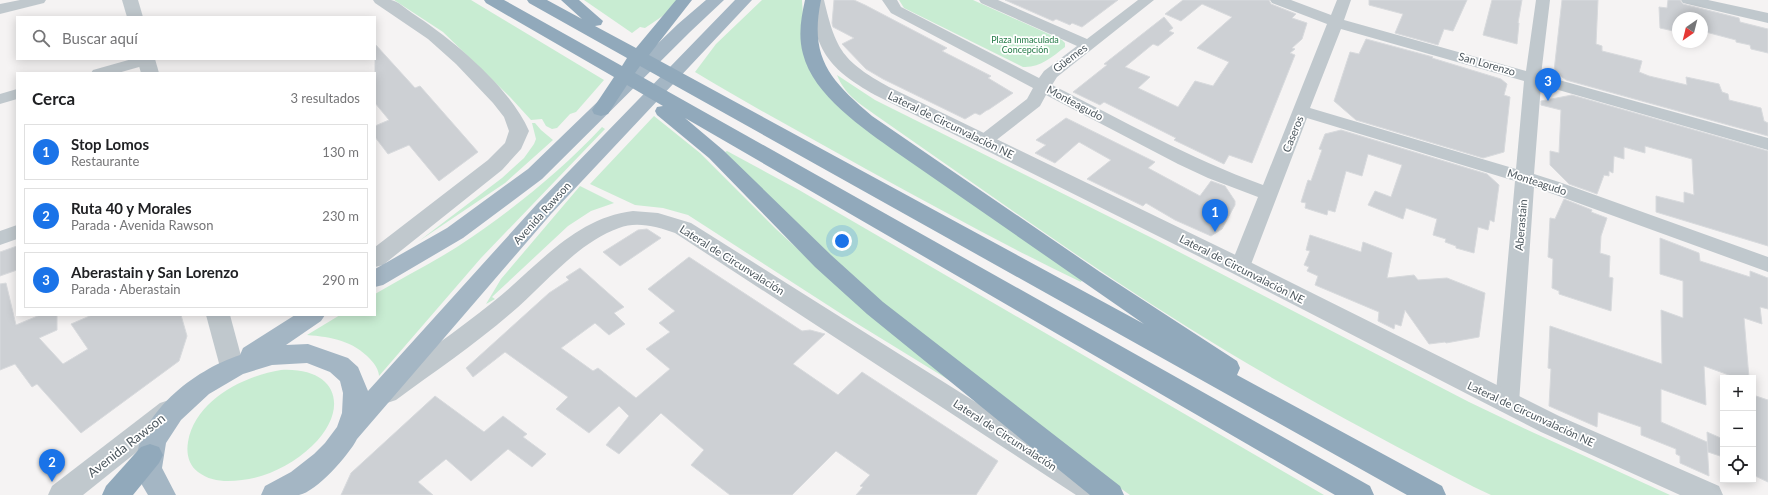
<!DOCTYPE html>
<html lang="es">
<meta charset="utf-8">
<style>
:root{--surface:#fff;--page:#f2f2f2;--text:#202124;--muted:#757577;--line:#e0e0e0;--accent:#1a73e8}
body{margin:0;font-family:Lato,sans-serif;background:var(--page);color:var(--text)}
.controls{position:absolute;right:12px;bottom:12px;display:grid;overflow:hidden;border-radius:0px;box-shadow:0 2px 10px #0003}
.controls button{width:36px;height:36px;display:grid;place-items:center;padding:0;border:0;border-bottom:1px solid var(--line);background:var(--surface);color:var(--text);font:20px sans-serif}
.compass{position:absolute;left:1672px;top:12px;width:36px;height:36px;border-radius:50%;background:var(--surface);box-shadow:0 2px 10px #0003;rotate:215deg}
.you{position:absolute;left:842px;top:241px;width:14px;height:14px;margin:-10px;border:3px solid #fff;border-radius:50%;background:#1a73e8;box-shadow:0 0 0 6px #1a73e833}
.badge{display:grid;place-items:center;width:26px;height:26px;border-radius:50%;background:var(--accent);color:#fff;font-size:13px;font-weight:700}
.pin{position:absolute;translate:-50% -33px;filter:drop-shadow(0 1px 2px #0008)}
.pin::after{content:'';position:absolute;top:21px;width:14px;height:12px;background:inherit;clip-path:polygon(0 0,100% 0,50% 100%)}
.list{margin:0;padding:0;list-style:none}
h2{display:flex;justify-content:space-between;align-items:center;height:52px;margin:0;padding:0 16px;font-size:17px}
h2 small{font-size:13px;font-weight:400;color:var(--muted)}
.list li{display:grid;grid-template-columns:26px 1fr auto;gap:12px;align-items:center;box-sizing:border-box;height:56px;margin:0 8px 8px;padding:0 8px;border:1px solid var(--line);border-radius:0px}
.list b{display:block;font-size:15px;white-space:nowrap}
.list p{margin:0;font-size:13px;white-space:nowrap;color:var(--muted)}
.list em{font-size:13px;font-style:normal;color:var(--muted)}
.icon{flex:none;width:22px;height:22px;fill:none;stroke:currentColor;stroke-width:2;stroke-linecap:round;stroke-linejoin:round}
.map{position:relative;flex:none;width:1768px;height:495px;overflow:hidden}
.search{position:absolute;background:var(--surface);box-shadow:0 2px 10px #0003;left:16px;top:16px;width:360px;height:44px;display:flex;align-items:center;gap:10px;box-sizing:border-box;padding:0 14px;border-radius:0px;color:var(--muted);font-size:15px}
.panel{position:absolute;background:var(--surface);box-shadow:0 2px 10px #0003;left:16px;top:72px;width:360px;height:244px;border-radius:0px}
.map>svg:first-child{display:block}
.green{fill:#c8ecd2}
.building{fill:#cdd0d4;stroke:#d8dadd}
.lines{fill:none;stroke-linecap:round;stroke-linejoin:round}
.minor{fill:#c0c8cd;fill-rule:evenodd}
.tertiary{fill:#c0c8cd;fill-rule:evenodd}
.trunk{fill:#a4b6c4;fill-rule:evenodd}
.motorway{fill:#91a9bb;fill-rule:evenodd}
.labels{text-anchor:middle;stroke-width:3.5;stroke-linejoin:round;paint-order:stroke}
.far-park-label{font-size:9px;fill:#237a46;stroke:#fff}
.street-label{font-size:11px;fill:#4c575e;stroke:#fff}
.near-street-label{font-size:13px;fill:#4c575e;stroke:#fff}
</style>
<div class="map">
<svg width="1768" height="495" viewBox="0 0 1768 495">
<rect width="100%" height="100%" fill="#f5f3f3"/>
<!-- green -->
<g class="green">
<polygon points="394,0 471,0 604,80 576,112 570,114 557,128 552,129 546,126 542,119 531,120 510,97 443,32"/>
<path d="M584,0H677C669,13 657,20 645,28L640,27L632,33Z"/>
<path d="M762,0H802L803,16L818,81L1082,280L1081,282C1008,247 937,208 866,169C809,137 751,106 695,72L716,44Z"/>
<path d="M899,0H973L1062,40L1065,43V47C1052,57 1040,68 1023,67L904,8Z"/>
<path d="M837,75L875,100L1156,240L1469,402L1532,432L1670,495H1491L1474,487C1391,444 1308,400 1228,352C1106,279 991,195 874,114C858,102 845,95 837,75Z"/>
<polygon points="654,116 700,153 776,229 843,291 957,385 843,315 688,215 663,208 635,205 590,184"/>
<polygon points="532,123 535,123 541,130 553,140 505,183 419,241 502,178 524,158 534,144 536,139"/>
<path d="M602,127L605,129L481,258L379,376C379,370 374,363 370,359C353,341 332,337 307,335L340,315H375V294C402,278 430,264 457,247C510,212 559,173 602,127Z"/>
<polygon points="727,151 799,190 1324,495 1130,495 1102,475 872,295 760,188 725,152"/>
<polygon points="580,186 614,203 591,211 568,226 492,297 495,299 486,304 501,279"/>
<path d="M281,370C337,367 351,408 312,446C293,464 268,477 242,480C227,482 211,482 198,472C189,465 186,454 188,442C195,401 243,376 281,370Z"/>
</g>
<!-- building -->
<g class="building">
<polygon points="834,0 854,0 865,5 947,48 942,51 991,76 988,78 1013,93 988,110 987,110 980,115 975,113 965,119 883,79 866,69 842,44 854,38 833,27 832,23"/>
<polygon points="1005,0 1118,0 1082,27 1072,23 1070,25 1056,19 1053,21"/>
<polygon points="1183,0 1269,0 1271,4 1296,14 1292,18 1307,23 1302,39 1292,48 1295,49 1290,53 1295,55 1252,163 1229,155 1224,164 1174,140 1176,138 1104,102 1100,105 1073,92 1107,65 1104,64 1164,17 1173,28 1169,31 1174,33 1158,46 1153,44 1125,67 1150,77 1138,88 1178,107 1195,81 1213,86 1229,62 1197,48 1232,17 1202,4 1181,21 1165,14"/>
<polygon points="1369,0 1467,0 1453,31 1444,29 1438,45 1395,33 1403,14 1369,5"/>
<polygon points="1492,0 1522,0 1518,23 1519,23 1517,44 1483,35"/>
<polygon points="1562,0 1598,0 1596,44 1602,46 1602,51 1642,61 1639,72 1649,76 1687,85 1686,77 1719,84 1722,92 1728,94 1729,100 1761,108 1764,121 1768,123 1768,136 1566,80 1554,71"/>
<polygon points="1668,0 1680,0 1683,4 1739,18 1740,22 1768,29 1768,53 1751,49 1750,45 1736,42 1736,40 1702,31 1702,18 1678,18 1678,32 1660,28 1659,7 1667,8"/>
<polygon points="1366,39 1433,57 1432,58 1501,79 1507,84 1504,95 1510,97 1504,152 1483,158 1356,120 1334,101 1350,52 1359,54"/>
<polygon points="375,44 415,88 420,86 478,152 439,181 409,145 388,154 375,137 375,126 389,120 375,103"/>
<polygon points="1572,95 1768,151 1768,246 1656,212 1656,196 1684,203 1684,192 1694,195 1692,159 1645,146 1645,153 1624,147 1624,159 1614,156 1613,173 1609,171 1609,176 1604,175 1597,194 1569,184 1550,165 1550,151 1559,153 1561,110 1541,105 1541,101"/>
<polygon points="1066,118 1155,162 1148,168 1200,196 1211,181 1225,186 1235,201 1235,205 1222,229 1211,236 1175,220 1146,203 1143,206 1087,179 1111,160 1079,142 1055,163 1035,153 1046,145 1036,140"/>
<polygon points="1341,130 1487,174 1499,185 1494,222 1490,220 1488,230 1478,227 1474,253 1456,248 1456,246 1445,242 1446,239 1433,235 1437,219 1406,208 1403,219 1368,205 1375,191 1391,197 1402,165 1368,154 1362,176 1346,171 1335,212 1328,210 1327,215 1305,208 1306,203 1301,202 1308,180 1311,181 1322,150 1319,149 1325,134"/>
<polygon points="1564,199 1592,210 1591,212 1607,218 1601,236 1600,253 1610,256 1609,277 1613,278 1611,311 1559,294 1559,291 1552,288 1553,259 1548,257 1550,218 1555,219"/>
<polygon points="647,229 661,238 620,266 603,252 638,230"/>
<polygon points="1310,235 1361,252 1363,242 1392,253 1387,278 1414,275 1418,280 1447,278 1485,293 1479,337 1446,343 1445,342 1429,344 1405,310 1401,326 1395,324 1394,329 1378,321 1379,312 1315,285 1318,276 1307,271 1309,267 1304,265 1310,251 1306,250"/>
<polygon points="1660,238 1699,253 1700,261 1750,277 1750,271 1768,278 1768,309 1760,307 1762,324 1744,318 1749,378 1737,378 1704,366 1706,405 1661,389 1661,422 1707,442 1709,476 1680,463 1680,456 1676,454 1676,449 1641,435 1641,427 1598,412 1597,427 1549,406 1551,369 1548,368 1550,326 1662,364 1661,310 1683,318 1683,281 1660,274"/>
<polygon points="17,246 17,270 0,276 0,252"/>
<polygon points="689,257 802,331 810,330 825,334 793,364 838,395 862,372 998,461 976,495 856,495 863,487 860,486 870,475 836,451 792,495 730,495 691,465 704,450 661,413 619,454 606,445 629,416 619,406 589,433 556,409 568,397 505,352 473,377 466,368 549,293 569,280 566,277 580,268 624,307 614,313 625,324 609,335 595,323 561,348 593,371 598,368 636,398 670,369 646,349 670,332 659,323 675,311 648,289"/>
<polygon points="6,283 16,325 40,315 57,315 57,330 39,338 63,364 88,349 71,324 92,315 181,315 187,336 179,361 81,433 37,384 32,387 15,364 0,370 0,284"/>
<polygon points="1753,395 1768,400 1768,482 1753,475"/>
<polygon points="435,396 484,432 503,416 527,434 523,437 546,454 532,467 508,449 471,481 446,459 418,482 433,495 341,495 351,473"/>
<polygon points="1707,432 1723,439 1723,457 1708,452"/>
</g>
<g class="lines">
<!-- minor -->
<g class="minor">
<polygon points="20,0 46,0 44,3 0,14 0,4"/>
<path d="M882,0H897L901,7L1039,78L1044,71L1077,46L981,3L979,0H998L1087,39L1138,0H1154L1057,77L1052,85C1122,120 1189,158 1263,185L1327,24L1272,3L1270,0H1291L1331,15L1337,0H1351L1344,20L1526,71L1536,0H1550L1541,75L1768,138V150L1541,85L1534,174L1559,182L1768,257V272L1534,187L1519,403L1515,410L1507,413L1499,410L1495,403L1515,181L1307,118L1250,267L1247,272L1240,274L1233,272L1230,267L1258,197L1208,178L1178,164L1046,95L1040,106L990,145L984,147L978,145L975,141L978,137L1027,99L1033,88L891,13ZM1341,29L1524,81L1516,169L1310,108Z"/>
<polygon points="1681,0 1708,0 1768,13 1768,23 1683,3"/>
<polygon points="132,59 155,60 153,63 118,73 91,73 93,70"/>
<polygon points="17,89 17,99 0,104 0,94"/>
<polygon points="17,225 17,239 0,245 0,231"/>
</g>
<!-- tertiary -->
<g class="tertiary">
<polygon points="122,0 138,0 143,17 127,17"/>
<path d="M373,0C379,0 386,0 391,0C398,1 406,9 412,13C452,39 510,87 529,131L521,149L502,170L383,265L375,267V247L488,160L505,143L509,131L504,117L493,103L456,64L428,39L375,3Z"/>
<path d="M808,0H824C836,51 843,61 889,87L1248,261L1559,416L1719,486L1723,495H1680L1541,432L1232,273L875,95C828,68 818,53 808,0Z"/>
<polygon points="137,59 155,59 159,73 141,73"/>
<path d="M633,211L658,213L691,223L1109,486L1113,495H1076L675,233C658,227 637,221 619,228C575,244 545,285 510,314C474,345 434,372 396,400L387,403L378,400L374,393L378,386C417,358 456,332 493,302C537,267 574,218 633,211Z"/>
<polygon points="206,315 230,315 244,367 241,374 232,377 223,374 220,367"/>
<polygon points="169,400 178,403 182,411 178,419 83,495 48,495 52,486 160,403"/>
</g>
<!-- trunk -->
<g class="trunk">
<polygon points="706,0 724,0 690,32 542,179 463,238 383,285 375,287 375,269 447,228 528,169 678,24"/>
<path d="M735,0H752L551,214L357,439C349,455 316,492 299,495C287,495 273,495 261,495L265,486L291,472L314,454L325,443L337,427L342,413L343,393L340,381L330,372L307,363L272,365L243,374L209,394L181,420L166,443L162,468L176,495H148C144,488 135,475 136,467C136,414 194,370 240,355L243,348L295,315H325L321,321L286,345L308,344L348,358L358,367L368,391L537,204Z"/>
</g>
<!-- motorway -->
<g class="motorway">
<path d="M484,0H504L622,66L627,58L529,3L527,0H547L582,19L561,0H579L603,21L601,25L595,26L636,48L676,0H692L649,55L1144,324L896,152C864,129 813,95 803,54C798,36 801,18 805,0H821C809,58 830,80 872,116L1100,272L1237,361L1240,368L1237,375L1442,486L1446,495H1407L640,66L635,73L1370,486L1374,495H1335L685,118L723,150L831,255L883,302L1120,486L1124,495H1090L867,314L815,267L709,158L657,115L655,111L657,107L663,106L627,85L608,114L601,116L594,114L592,110L614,77L486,3Z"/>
<polygon points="150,444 159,447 163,455 159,463 133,495 102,495 106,486 141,447"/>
</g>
</g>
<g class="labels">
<!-- far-park labels -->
<g class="far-park-label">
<text x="1025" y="43">Plaza Inmaculada<tspan x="1025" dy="10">Concepción</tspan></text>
</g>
<!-- street labels -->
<g class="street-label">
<text transform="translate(1070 58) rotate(-37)" y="4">Güemes</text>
<text transform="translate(1487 64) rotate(16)" y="4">San Lorenzo</text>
<text transform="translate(1075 103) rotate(28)" y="4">Monteagudo</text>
<text transform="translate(951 125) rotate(26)" y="4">Lateral de Circunvalación NE</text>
<text transform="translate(1293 134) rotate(-68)" y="4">Caseros</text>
<text transform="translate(1537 182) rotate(18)" y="4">Monteagudo</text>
<text transform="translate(542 213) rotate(-48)" y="4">Avenida Rawson</text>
<text transform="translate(1521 225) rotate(-85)" y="4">Aberastain</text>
<text transform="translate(732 260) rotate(32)" y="4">Lateral de Circunvalación</text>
<text transform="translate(1242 269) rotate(27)" y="4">Lateral de Circunvalación NE</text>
<text transform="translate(1531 414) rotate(25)" y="4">Lateral de Circunvalación NE</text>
<text transform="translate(1005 435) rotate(33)" y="4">Lateral de Circunvalación</text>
</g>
<!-- near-street labels -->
<g class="near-street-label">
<text transform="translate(126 445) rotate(-38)" y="5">Avenida Rawson</text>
</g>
</g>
</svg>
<div class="controls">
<button>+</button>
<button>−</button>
<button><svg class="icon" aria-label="locate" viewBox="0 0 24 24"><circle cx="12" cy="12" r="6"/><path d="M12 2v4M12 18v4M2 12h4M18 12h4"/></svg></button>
</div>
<svg class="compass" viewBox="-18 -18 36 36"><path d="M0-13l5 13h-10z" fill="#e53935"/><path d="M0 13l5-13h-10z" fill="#757577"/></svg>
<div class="you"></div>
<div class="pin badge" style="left:1215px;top:232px">1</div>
<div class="pin badge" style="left:52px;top:482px">2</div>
<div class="pin badge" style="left:1548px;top:101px">3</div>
<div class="search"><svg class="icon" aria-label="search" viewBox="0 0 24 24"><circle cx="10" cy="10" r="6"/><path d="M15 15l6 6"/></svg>Buscar aquí</div>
<section class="panel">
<h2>Cerca<small>3 resultados</small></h2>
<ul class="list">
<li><span class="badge">1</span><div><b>Stop Lomos</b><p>Restaurante</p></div><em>130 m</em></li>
<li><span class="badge">2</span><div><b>Ruta 40 y Morales</b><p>Parada · Avenida Rawson</p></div><em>230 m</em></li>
<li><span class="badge">3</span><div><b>Aberastain y San Lorenzo</b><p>Parada · Aberastain</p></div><em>290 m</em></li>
</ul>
</section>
</div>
